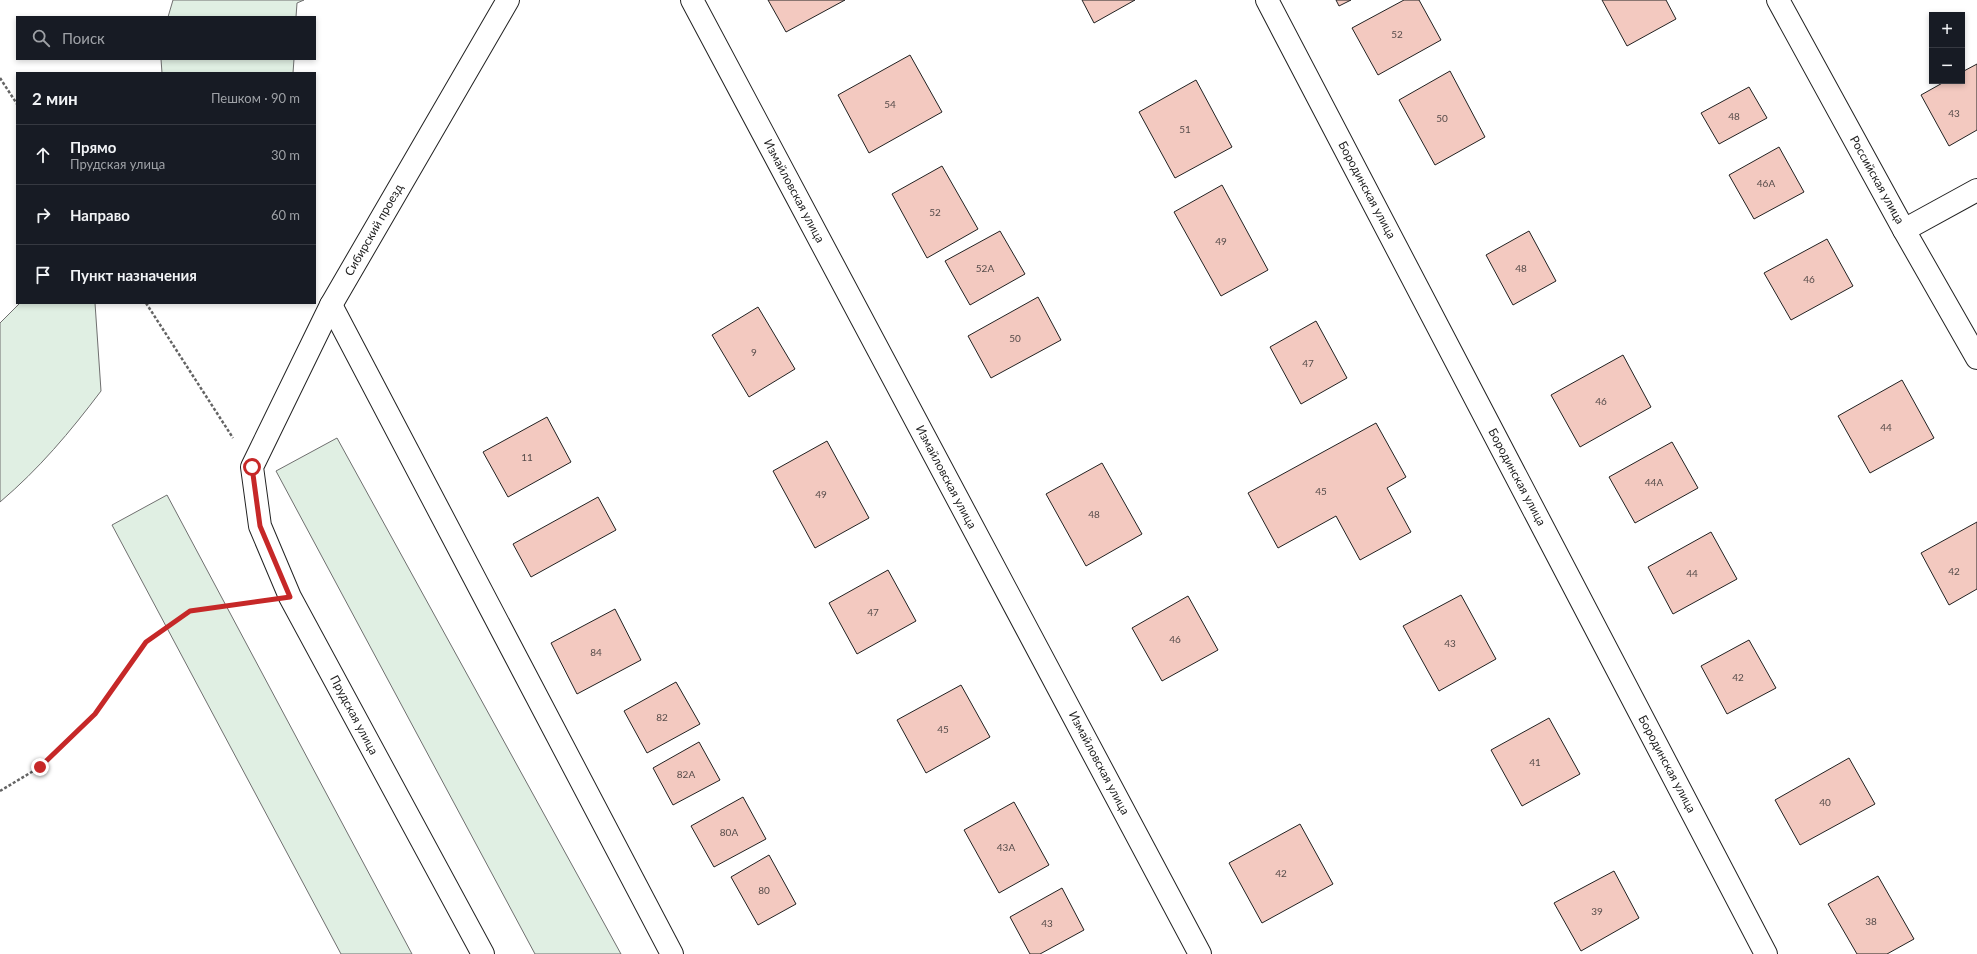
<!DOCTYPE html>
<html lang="ru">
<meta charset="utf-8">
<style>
:root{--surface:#171b24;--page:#20242c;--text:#f1f3f6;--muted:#9ea1a6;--line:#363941}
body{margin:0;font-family:Lato,sans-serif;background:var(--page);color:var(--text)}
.controls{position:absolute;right:12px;top:12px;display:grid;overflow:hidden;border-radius:0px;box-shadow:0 2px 6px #0003}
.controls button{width:36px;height:36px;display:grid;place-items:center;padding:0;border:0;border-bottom:1px solid var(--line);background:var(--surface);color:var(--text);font:20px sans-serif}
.stop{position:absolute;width:12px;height:12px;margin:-9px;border:3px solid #c62828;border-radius:50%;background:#fff}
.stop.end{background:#c62828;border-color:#fff;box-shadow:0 1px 4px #0008}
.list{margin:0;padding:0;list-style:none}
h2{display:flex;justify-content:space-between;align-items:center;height:52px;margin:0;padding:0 16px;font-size:17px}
h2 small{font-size:13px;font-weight:400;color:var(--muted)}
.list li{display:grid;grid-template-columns:26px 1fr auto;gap:12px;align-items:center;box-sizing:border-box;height:60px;padding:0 16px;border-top:1px solid var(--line)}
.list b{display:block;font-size:15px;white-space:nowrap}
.list p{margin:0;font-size:13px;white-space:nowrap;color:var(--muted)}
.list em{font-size:13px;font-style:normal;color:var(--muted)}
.icon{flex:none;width:22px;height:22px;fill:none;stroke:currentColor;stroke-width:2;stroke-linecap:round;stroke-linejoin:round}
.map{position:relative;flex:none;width:1977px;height:954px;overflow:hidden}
.search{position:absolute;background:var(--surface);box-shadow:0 2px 6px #0003;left:16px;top:16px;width:300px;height:44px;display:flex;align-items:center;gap:10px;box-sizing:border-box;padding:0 14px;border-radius:0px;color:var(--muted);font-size:15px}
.panel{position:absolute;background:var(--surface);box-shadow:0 2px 6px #0003;left:16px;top:72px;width:300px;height:232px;border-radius:0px}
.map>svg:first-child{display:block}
.green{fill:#e0efe3;stroke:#6f6f6f}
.building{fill:#f3c9c0;stroke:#222}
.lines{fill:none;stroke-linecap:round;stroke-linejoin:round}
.minor-casing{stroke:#222;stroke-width:24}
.path{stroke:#646464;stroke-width:2.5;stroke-dasharray:3 2;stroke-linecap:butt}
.minor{stroke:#fff;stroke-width:22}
.route{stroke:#c62828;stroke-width:5}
.labels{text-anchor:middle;stroke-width:3;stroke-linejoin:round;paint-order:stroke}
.number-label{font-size:10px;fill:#564c4a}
.street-label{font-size:12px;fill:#222;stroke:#fff}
</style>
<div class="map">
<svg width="1977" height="954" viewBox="0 0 1977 954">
<rect width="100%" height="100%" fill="#fff"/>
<!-- green -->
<g class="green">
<polygon points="173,0 304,0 297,3 296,17 168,17"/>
<polygon points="161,59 294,59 293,73 162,73"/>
<path d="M20,303H95L101,391C70,432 39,469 0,502V323Z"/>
<polygon points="337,438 621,954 535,954 276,471"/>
<polygon points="167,495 412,954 341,954 112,525"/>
</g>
<!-- building -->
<g class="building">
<polygon points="768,0 845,0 786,32"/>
<polygon points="1082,0 1135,0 1094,23"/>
<polygon points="1336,0 1351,0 1339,6"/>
<polygon points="1404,0 1419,0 1441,40 1378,75 1352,28"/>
<polygon points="1602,0 1666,0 1676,19 1627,46"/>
<polygon points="910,55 942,112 869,153 838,95"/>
<polygon points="1977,64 1977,130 1949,146 1921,95 1946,81 1962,81 1962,72"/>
<polygon points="1450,71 1485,137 1435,165 1399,100"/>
<polygon points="1196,80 1232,147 1175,178 1139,112"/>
<polygon points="1749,87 1767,118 1719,144 1701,113"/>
<polygon points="1779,147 1804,192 1754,219 1729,175"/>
<polygon points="942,166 978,229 927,258 892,194"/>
<polygon points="1222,185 1268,270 1221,296 1174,212"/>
<polygon points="1000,231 1025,274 970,305 945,261"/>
<polygon points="1529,231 1556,281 1513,305 1486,255"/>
<polygon points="1827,239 1853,286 1791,320 1764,273"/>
<polygon points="1038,297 1061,340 991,378 968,336"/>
<polygon points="758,307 795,369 749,397 712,335"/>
<polygon points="1316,321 1347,378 1301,404 1270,347"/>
<polygon points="1623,355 1651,407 1580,447 1551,395"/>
<polygon points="1902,380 1934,438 1870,473 1838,416"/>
<polygon points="547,417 571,462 508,497 483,452"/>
<polygon points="1376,423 1406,477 1387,488 1411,532 1360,560 1336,516 1278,548 1248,493"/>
<polygon points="827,441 869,518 815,548 773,471"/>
<polygon points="1672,442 1698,488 1635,523 1609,477"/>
<polygon points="1102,463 1142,534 1086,566 1046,494"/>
<polygon points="598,497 616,530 531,577 513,544"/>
<polygon points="1977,522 1977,589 1949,605 1921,553"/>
<polygon points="1711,532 1737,579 1673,614 1648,567"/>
<polygon points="888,570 916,621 857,654 829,603"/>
<polygon points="1461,595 1496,659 1439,691 1403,626"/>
<polygon points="1188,596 1218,650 1162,681 1132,628"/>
<polygon points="615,609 641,660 577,694 551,643"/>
<polygon points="1749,640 1776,688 1727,714 1701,666"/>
<polygon points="676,682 700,724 647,753 624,711"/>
<polygon points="961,685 990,737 926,773 897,720"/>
<polygon points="1549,718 1580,774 1522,806 1491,750"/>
<polygon points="699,742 720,780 673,805 653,768"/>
<polygon points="1849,758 1875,804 1800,845 1775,800"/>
<polygon points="743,797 766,839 714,867 691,826"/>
<polygon points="1014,802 1049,865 999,893 964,830"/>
<polygon points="1300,824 1333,884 1262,923 1229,863"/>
<polygon points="769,855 796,904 758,925 731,877"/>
<polygon points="1614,871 1639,918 1581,951 1554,903"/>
<polygon points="1878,876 1914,939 1887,954 1857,954 1828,904"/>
<polygon points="1062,888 1084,930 1040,954 1030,954 1010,917"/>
</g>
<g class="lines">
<defs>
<g id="minor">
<polyline points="692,0 1200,954"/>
<polyline points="1267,0 1766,954"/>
<polyline points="1778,0 1904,230 1977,358"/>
<polyline points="1904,230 1977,190"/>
<polyline points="331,305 672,954"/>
<polyline points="483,954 290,597 260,526 252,467 331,305 508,0"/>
</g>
</defs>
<!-- minor casing -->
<use href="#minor" class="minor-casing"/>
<!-- path -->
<g class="path">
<polyline points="0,78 17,104"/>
<polyline points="146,303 233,438"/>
<polyline points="0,791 40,767 95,714 146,642 191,611 260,601"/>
</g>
<!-- minor -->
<use href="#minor" class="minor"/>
</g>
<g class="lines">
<!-- route -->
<polyline class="route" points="40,767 95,714 146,642 190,611 290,597 260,526 252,467"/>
</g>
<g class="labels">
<!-- number labels -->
<g class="number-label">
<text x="1397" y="38">52</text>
<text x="890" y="108">54</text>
<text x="1954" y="117">43</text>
<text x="1734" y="120">48</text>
<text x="1442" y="122">50</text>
<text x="1185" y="133">51</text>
<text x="1766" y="187">46А</text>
<text x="935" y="216">52</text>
<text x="1221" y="245">49</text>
<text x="985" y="272">52А</text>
<text x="1521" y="272">48</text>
<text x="1809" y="283">46</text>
<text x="1015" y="342">50</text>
<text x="754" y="356">9</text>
<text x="1308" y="367">47</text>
<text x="1601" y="405">46</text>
<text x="1886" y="431">44</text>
<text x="527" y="461">11</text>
<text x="1654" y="486">44А</text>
<text x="1321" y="495">45</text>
<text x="821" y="498">49</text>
<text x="1094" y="518">48</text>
<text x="1954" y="575">42</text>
<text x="1692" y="577">44</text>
<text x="873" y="616">47</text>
<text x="1175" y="643">46</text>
<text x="1450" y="647">43</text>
<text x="596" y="656">84</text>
<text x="1738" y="681">42</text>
<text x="662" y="721">82</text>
<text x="943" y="733">45</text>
<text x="1535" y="766">41</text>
<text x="686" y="778">82А</text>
<text x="1825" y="806">40</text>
<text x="729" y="836">80А</text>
<text x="1006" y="851">43А</text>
<text x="1281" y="877">42</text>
<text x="764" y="894">80</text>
<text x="1597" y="915">39</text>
<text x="1871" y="925">38</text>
<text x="1047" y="927">43</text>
</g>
<!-- street labels -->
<g class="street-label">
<text transform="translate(1877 180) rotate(61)" y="4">Российская улица</text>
<text transform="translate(1367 190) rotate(62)" y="4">Бородинская улица</text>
<text transform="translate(794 191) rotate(62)" y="4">Измайловская улица</text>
<text transform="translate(374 230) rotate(-60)" y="4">Сибирский проезд</text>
<text transform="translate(946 477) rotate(62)" y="4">Измайловская улица</text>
<text transform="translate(1517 477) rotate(62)" y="4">Бородинская улица</text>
<text transform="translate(354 715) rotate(62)" y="4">Прудская улица</text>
<text transform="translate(1099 763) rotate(62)" y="4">Измайловская улица</text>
<text transform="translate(1667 764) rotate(62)" y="4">Бородинская улица</text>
</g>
</g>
</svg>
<div class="controls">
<button>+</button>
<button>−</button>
</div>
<div class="stop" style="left:252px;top:467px"></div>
<div class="stop end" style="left:40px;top:767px"></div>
<div class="search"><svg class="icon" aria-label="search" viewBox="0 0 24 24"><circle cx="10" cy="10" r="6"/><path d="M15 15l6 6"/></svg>Поиск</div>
<section class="panel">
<h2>2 мин<small>Пешком · 90 m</small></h2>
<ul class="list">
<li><svg class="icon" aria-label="ahead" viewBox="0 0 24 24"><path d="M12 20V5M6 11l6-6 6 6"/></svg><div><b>Прямо</b><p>Прудская улица</p></div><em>30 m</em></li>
<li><svg class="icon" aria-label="right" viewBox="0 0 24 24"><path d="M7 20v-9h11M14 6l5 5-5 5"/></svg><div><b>Направо</b></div><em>60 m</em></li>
<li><svg class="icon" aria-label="arrive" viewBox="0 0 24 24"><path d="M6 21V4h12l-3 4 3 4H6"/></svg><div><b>Пункт назначения</b></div></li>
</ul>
</section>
</div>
